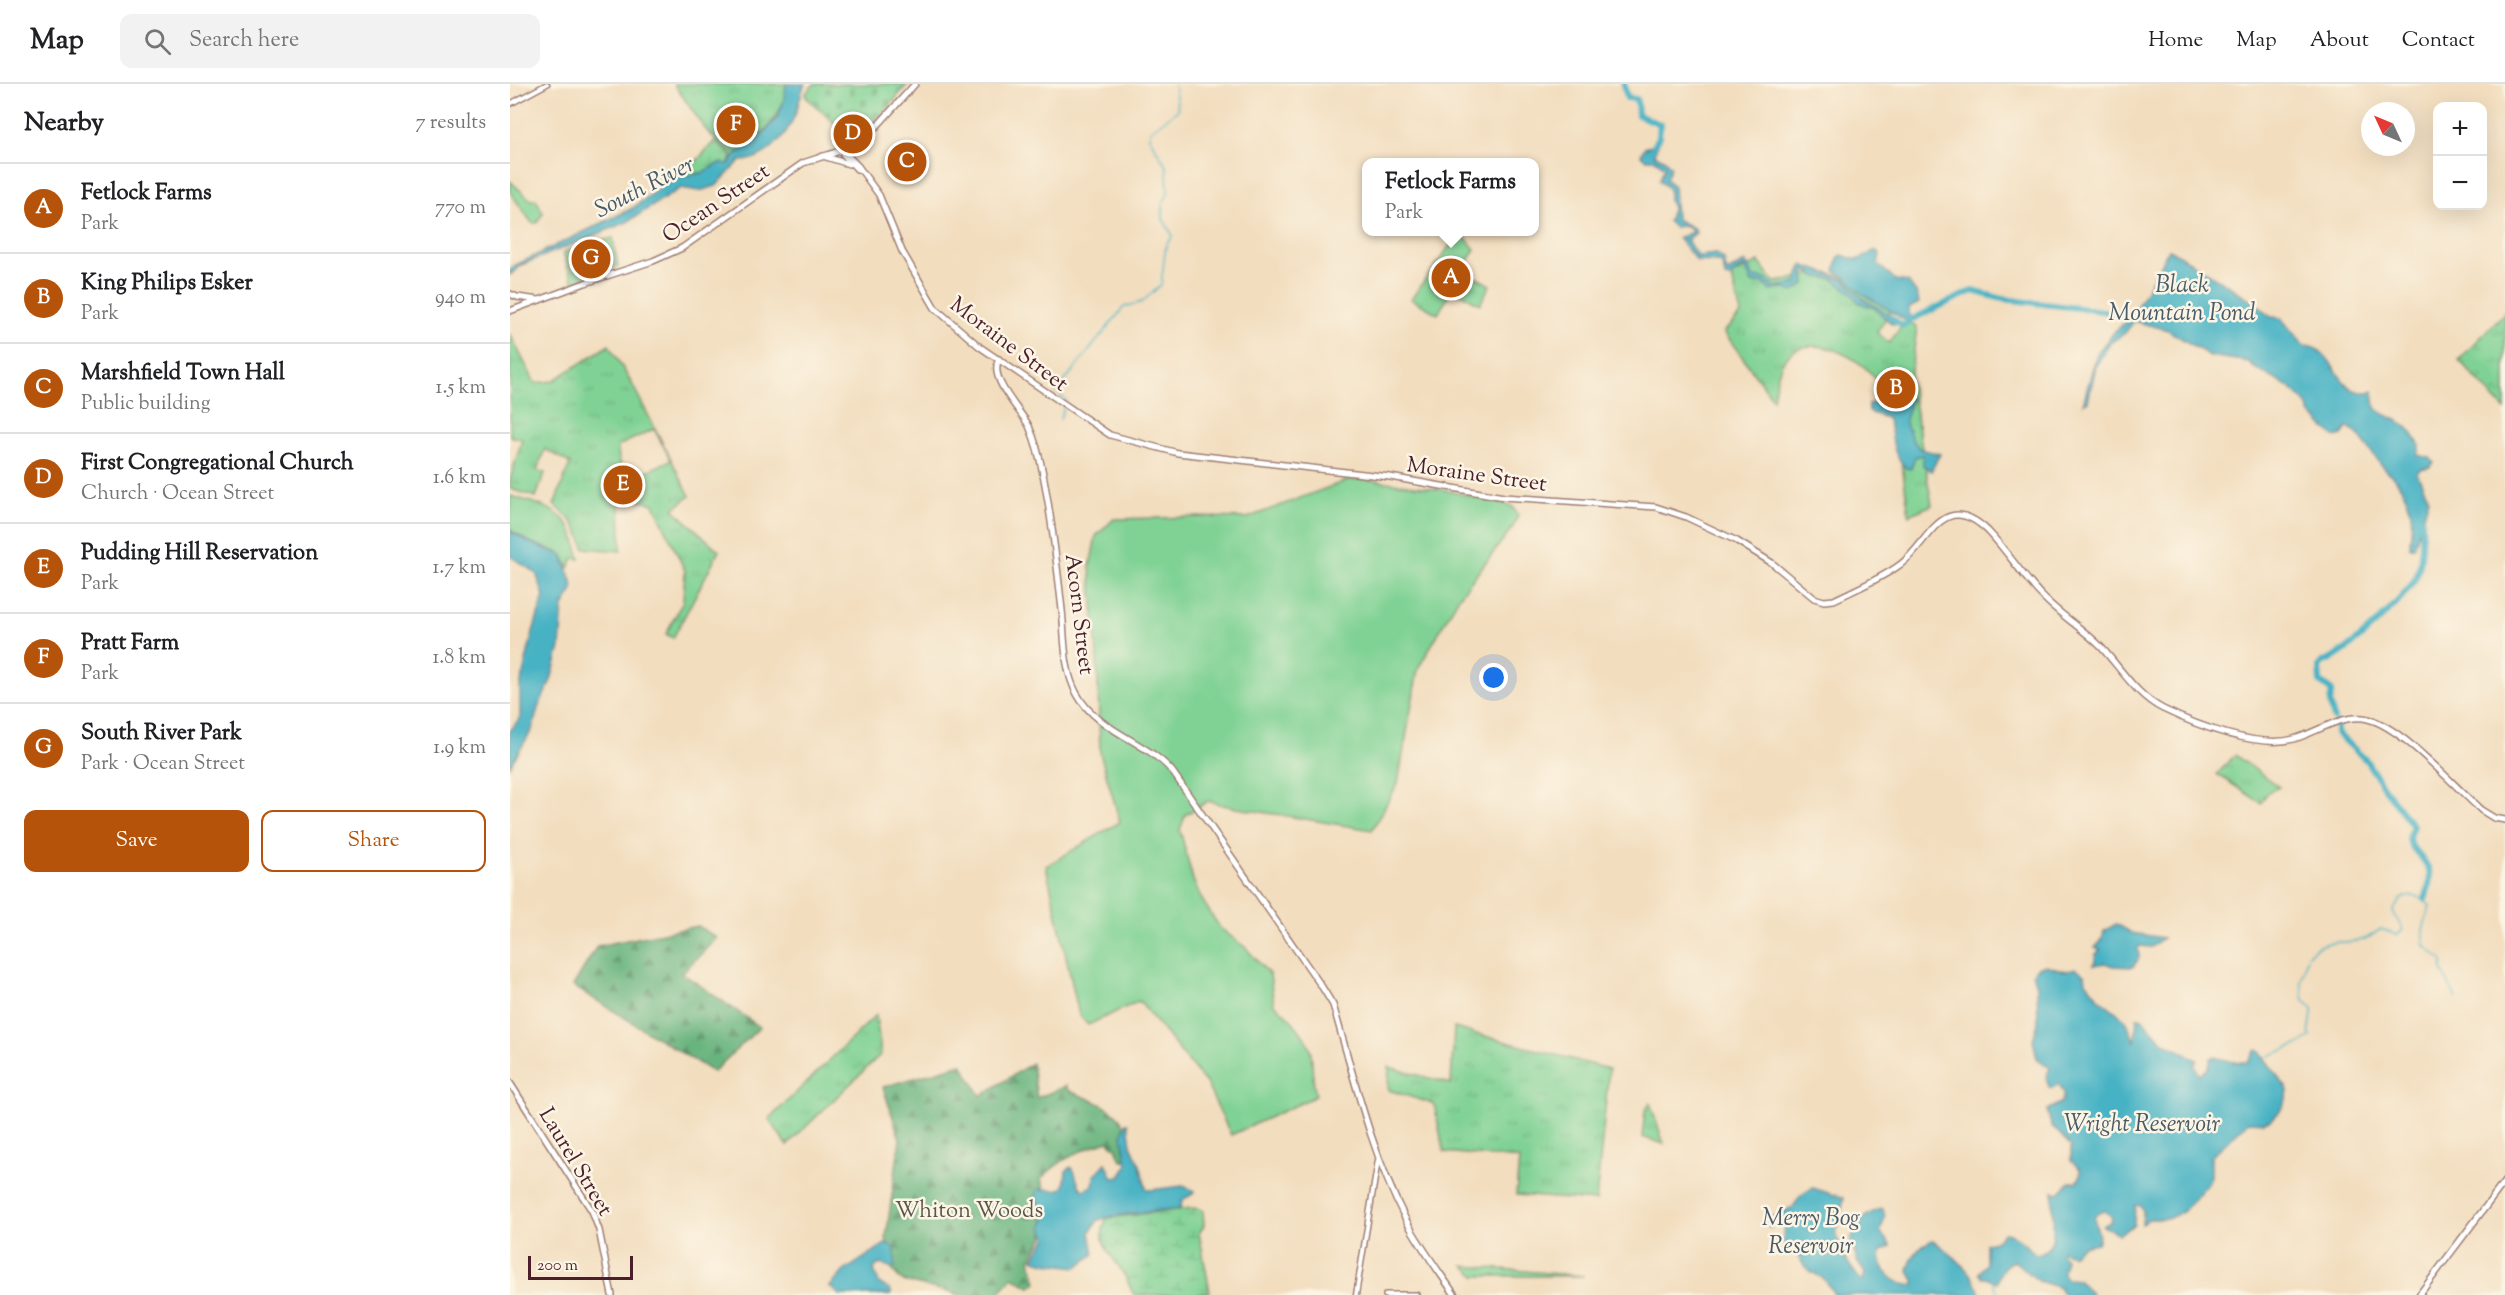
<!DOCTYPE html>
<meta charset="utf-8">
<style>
:root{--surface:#fff;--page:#f2f2f2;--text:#202124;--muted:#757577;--line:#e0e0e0;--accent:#b45309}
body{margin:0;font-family:"Sorts Mill Goudy",serif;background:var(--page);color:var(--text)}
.controls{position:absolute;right:18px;top:18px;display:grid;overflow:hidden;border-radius:12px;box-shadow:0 6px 24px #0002}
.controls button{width:54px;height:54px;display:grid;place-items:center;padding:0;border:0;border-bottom:2px solid var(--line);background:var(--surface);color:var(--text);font:30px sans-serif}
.compass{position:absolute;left:1851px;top:18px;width:54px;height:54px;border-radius:50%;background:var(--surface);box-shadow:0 6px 24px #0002;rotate:314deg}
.scale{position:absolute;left:18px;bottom:15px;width:105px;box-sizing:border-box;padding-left:6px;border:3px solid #4a1f2b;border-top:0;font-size:16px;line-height:21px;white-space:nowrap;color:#4a1f2b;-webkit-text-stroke:4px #fcf5e5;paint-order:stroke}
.you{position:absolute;left:984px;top:594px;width:21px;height:21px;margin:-15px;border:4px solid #fff;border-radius:50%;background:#1a73e8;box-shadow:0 0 0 9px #1a73e833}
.badge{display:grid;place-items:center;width:39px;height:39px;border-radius:50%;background:var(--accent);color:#fff;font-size:20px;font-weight:700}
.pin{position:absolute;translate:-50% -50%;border:3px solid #fff;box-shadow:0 2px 6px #0006}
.popup{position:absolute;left:852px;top:74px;width:177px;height:78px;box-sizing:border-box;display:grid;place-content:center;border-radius:12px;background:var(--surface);filter:drop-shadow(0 2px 4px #0005);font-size:20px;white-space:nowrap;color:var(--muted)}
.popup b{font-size:22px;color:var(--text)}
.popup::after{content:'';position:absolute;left:50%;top:100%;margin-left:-12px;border:12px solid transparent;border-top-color:var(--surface)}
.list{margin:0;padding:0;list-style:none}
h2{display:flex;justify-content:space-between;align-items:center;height:78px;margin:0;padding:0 24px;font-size:26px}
h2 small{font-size:20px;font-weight:400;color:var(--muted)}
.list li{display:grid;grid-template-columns:39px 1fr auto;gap:18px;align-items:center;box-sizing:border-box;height:90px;padding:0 24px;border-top:2px solid var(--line)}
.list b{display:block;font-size:22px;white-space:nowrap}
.list p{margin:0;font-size:20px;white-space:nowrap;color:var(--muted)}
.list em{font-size:20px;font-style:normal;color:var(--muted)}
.actions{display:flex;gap:12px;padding:18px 24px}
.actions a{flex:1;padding:14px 0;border:2px solid var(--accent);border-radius:12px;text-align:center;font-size:21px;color:var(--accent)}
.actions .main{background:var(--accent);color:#fff}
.icon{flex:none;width:33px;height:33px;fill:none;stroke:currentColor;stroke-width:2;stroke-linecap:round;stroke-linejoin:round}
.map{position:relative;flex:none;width:1995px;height:1211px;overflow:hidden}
header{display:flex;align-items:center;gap:36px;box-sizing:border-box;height:84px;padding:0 30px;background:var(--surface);border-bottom:2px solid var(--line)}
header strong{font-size:28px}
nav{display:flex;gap:33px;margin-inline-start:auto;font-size:21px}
.search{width:420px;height:54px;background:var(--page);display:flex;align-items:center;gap:15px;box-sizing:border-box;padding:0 21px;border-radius:12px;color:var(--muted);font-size:22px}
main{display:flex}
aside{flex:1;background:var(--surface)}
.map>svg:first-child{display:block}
.green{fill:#80d294;stroke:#657860;stroke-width:1.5}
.forest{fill:url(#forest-firs);stroke:#596a54;stroke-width:1.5}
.wetland{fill:url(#wetland-marsh);stroke:#657860;stroke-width:1.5}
.cemetery{fill:url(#cemetery-stones);stroke:#657860;stroke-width:1.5}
.park{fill:url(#park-tufts);stroke:#657860;stroke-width:1.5;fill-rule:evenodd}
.water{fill:#47b2c4;stroke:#486878;stroke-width:1.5}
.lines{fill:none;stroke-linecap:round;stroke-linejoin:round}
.stream{stroke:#47b2c4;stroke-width:1.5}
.river{stroke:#47b2c4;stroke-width:6}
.minor-casing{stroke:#9e7e74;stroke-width:7}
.major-casing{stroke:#9e7e74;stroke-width:8}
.minor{stroke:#fff;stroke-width:4}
.major{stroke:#fff;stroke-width:5}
.labels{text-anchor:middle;stroke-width:5;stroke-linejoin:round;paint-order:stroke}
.street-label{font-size:22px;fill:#4a1f2b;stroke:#fcf5e5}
.park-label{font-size:22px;fill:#5a554a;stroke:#fcf5e5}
.water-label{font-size:24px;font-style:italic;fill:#495a68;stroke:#fcf5e5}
</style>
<header>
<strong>Map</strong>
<div class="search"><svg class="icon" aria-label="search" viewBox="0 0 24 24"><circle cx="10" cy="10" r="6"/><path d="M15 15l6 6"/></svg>Search here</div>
<nav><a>Home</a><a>Map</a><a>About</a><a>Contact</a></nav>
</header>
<main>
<aside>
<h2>Nearby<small>7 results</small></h2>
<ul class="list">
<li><span class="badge">A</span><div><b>Fetlock Farms</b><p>Park</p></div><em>770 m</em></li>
<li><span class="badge">B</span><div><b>King Philips Esker</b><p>Park</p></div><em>940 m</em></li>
<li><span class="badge">C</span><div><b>Marshfield Town Hall</b><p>Public building</p></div><em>1.5 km</em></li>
<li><span class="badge">D</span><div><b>First Congregational Church</b><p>Church · Ocean Street</p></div><em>1.6 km</em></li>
<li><span class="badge">E</span><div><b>Pudding Hill Reservation</b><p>Park</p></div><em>1.7 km</em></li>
<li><span class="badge">F</span><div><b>Pratt Farm</b><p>Park</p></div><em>1.8 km</em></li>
<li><span class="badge">G</span><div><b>South River Park</b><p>Park · Ocean Street</p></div><em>1.9 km</em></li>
</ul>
<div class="actions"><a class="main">Save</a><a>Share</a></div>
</aside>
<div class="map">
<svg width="1995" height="1211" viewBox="0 0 1995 1211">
<defs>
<pattern id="forest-firs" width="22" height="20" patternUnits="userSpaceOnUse" patternTransform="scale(1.5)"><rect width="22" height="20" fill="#68b47e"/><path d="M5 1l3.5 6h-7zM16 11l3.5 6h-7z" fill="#589267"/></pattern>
<pattern id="wetland-marsh" width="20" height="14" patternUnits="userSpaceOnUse" patternTransform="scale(1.5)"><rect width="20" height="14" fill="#80d294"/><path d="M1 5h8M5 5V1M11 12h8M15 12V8" fill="none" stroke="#70b480"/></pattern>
<pattern id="cemetery-stones" width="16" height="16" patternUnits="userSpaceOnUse" patternTransform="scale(1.5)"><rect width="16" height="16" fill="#80d294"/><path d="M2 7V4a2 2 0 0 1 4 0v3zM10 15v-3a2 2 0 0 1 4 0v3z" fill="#70b480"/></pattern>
<pattern id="park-tufts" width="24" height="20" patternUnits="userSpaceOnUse" patternTransform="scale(1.5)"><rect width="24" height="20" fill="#80d294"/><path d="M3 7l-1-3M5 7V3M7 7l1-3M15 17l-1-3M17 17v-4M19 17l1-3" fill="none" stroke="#70b480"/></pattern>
</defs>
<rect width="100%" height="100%" fill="#fcf5e5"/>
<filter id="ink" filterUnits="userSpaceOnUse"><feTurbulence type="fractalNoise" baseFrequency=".0167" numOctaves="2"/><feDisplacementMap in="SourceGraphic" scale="12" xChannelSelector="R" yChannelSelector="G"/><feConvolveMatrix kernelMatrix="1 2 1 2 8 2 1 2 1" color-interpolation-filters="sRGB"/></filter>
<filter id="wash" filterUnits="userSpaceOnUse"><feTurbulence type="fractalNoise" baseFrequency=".008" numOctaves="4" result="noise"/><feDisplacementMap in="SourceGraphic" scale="24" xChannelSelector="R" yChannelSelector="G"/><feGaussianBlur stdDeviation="1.35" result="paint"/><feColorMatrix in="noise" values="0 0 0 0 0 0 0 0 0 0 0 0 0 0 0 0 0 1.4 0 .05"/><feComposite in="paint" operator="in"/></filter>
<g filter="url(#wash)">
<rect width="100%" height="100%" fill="#f2ddbe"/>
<!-- green -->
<g class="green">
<path d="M855,395L935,406L1002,422L1008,431L1003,443L949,513L908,585L888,699L862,746L721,723L698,717L675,731L670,746L683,796L692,816L710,844L736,864L760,891L764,920C777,930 798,952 801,969C803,983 802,997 806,1012L721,1051L696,999L629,917L578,941L569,931L536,782L610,738L590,669L587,569L580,482L586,452L604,435L689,433L737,434L838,396Z"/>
<path d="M0,412C22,418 51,424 62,447C66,455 67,466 70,475L63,474L59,484L52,470L20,458L0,446Z"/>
</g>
<!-- forest -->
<g class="forest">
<polygon points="188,842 207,854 172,889 250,943 203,988 63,902 87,862"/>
<path d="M522,979L527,1014L556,1002L558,1006C596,1023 623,1026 618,1076H611L606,1064L598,1057C571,1066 551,1074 531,1095L544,1135L520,1176L527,1198L520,1203L503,1193L489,1209L490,1211H451L392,1197L382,1186L376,1153L390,1055L373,1003L452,980L471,1012Z"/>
</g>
<!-- wetland -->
<g class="wetland">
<path d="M276,0C271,40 250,52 220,75L219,80H207L192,89L173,92L219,41Z"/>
<path d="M683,1124L693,1126L694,1142L689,1149L700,1208L684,1211H624C620,1204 618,1196 613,1189C602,1171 584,1157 597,1134Z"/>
</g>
<!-- cemetery -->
<polygon class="cemetery" points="304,0 396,0 397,1 374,28 354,46 343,40 334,48 296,13 296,9"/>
<!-- park -->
<g class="park">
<path d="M164,0H277C274,34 249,54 223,73L196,46Z"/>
<polygon points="0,97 21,116 26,115 33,129 27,139 22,139 0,108"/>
<polygon points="950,148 965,165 953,186 980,201 970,220 942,205 928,230 901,215"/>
<polygon points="103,154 108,182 63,198 53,168"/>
<path d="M1249,178L1264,198C1277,198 1287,193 1300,190C1333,183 1357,208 1381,226L1367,248L1379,259L1396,236L1407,243L1400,295L1422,421L1399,431C1395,406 1393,378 1386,354C1383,347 1379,340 1377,333C1373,323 1373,311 1369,302C1360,280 1324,261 1301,262C1270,264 1267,290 1263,315L1214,248L1231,230L1221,191Z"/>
<polygon points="1995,228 1995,326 1949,276"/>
<path d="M0,250L25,299L43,297L99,261L121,298L180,412L163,425L209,467L163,554L156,550L173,517L175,487L144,420L110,412L111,467L74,464C69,444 61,434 44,421L60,379L35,365L27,386L35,389L26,413L0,405V396L12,355L0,352ZM144,345L161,376L131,390L109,379L108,362Z"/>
<polygon points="1725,671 1769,703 1758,708 1751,719 1707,690"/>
<polygon points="366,931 371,970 277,1061 259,1035"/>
<polygon points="944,944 1099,985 1086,1117 1006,1111 1009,1075 934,1068 924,1020 878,1006 879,983 941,1000"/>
<polygon points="1140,1019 1154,1060 1132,1053 1135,1027"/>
<polygon points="954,1182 1074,1192 966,1192"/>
</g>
<!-- water -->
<g class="water">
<path d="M276,0H295C290,10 289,21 285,31C276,53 255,77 230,77L206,102L189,107L171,104L117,138L11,181L0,191V185L4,182L123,124L163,94L192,89L210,79L219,80L227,69L245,58L267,34L274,16Z"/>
<polygon points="1146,56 1148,60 1144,70 1155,76 1161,83 1156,95 1164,102 1166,135 1185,145 1186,149 1177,156 1187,172 1207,170 1214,176 1216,186 1218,188 1235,178 1240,184 1243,193 1256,195 1264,203 1286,200 1292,181 1335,196 1352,214 1385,234 1387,240 1382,240 1364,224 1348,218 1341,209 1323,195 1307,193 1296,186 1294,189 1295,200 1283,208 1273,204 1260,207 1254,199 1242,199 1235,183 1229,186 1220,193 1215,193 1213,182 1209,178 1187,177 1168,154 1182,148 1181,145 1173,142 1164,143 1158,137 1163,123 1159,116 1159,105 1149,96 1155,83 1144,75 1135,75 1131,71 1134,64 1141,62"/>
<path d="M1659,165L1746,219L1761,233L1771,234L1794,262C1828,262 1825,317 1863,307L1865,324C1889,341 1893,332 1910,362L1908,371L1920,374L1924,379L1920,383L1910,385L1907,389L1919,415L1904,463H1900C1900,452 1903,440 1901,429C1898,414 1889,395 1876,387L1845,347L1838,343L1832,351L1824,353L1801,330L1796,319L1779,303L1743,283L1740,278L1700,272L1658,246L1624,237L1615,249L1600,259L1586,281L1578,317L1573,320L1587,269L1605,247L1616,238L1624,228Z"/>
<path d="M1363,167H1367L1370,170L1368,180L1385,196L1398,198L1407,210L1409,219L1399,224L1400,239L1351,209L1334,192L1325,187L1328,175L1332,171C1347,177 1351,177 1363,167Z"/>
<path d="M1401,314L1395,336L1402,355L1410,365L1430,370L1421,387L1413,381V371L1405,373L1401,385L1396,384C1378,364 1386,355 1377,334L1359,328L1358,320Z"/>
<polygon points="0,447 21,459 52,471 62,497 63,506 53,522 50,563 41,596 28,624 22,646 0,682 0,647 10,634 10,603 22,551 34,512 26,489 0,472"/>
<polygon points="1606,840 1622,849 1653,854 1641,863 1629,862 1628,865 1629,874 1623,883 1603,882 1595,879 1584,881 1586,870 1590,866 1585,864 1592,856 1594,847"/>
<path d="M1536,881L1555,887L1566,884L1575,891L1576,898L1591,916L1616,936L1625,958L1627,934H1632L1652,957L1687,976L1684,982L1690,990L1698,985L1701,974L1704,973L1724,978H1738L1746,966L1749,967L1778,1006C1777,1018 1767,1036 1754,1038C1749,1039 1744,1038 1738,1038L1701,1073V1092L1698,1099L1673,1128L1657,1135H1638L1632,1140L1633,1127L1630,1121L1625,1122L1624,1141L1609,1150L1593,1142L1602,1137L1601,1132L1594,1127L1585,1131C1582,1141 1593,1148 1587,1159L1572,1162L1562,1171L1553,1167L1551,1170L1556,1175C1555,1184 1549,1188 1557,1195L1569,1196L1582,1211H1555L1548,1203L1529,1197L1504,1177C1495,1179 1489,1189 1487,1198L1472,1193L1469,1189L1476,1180V1159L1485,1157L1494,1149L1502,1150L1526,1170C1548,1167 1543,1141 1543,1125C1542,1119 1544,1113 1543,1106L1545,1109L1550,1108L1559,1098H1567C1571,1094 1571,1090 1570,1085L1561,1077V1062L1541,1041L1537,1026L1552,1018L1554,1009L1549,1000L1542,1004L1539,1003L1536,993L1540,984L1527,974L1523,956L1528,939L1527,902L1523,889L1527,884Z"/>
<path d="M616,1039H618L621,1061L630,1081L636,1104L639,1106L673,1102L684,1107L683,1110L672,1116L671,1124C645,1128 614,1128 588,1136L580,1148L584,1170L567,1183L535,1179L523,1175L537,1153L532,1143L536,1131L526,1114V1108L529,1105L547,1106L554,1103L556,1087L561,1083C568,1088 564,1099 573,1106L583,1102L584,1092L596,1079L603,1094L610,1093L617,1082L612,1051Z"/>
<path d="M1303,1104L1334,1114L1326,1151L1335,1174L1350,1196L1353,1197L1355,1189L1347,1177L1341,1155C1350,1139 1354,1128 1373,1125L1375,1133L1370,1148L1381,1162L1371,1167C1367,1185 1386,1203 1404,1201V1196L1398,1186C1402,1172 1409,1161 1423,1156C1442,1171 1465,1188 1470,1211H1324C1314,1186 1303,1195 1293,1180C1290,1175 1289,1172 1285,1168H1277L1273,1155L1275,1142L1270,1136H1267L1260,1144L1254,1137L1283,1123L1291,1111Z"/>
<polygon points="375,1160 385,1164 385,1182 383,1184 371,1180 366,1182 364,1186 369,1199 381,1207 381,1211 330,1211 320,1203 334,1187"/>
</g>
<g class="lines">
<!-- stream -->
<g class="stream">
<polyline points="557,317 546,308 614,223 632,218 651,201 656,161 663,152 653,135 653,119 658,110 657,83 639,53 641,46 668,26 664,0"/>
<polyline points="550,335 554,323"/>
<path d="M1798,871C1813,852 1835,862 1855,855C1860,853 1866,848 1871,845L1887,851L1893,846L1883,828L1890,815C1902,810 1912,811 1920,822L1913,846L1915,862L1933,877L1932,886L1946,915"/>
<polyline points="1759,972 1789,960 1801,952 1799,949 1803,924 1794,917 1791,897 1797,874"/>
<polyline points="1482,1196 1489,1211"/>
</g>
<!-- river -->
<g class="river">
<polyline points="1114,0 1117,14 1127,15 1128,31 1150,40 1149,53 1143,64"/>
<polyline points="1380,233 1393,242 1396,240"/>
<polyline points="1398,237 1462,207 1493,215 1618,230"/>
<path d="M1824,634L1820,619L1822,607L1810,598L1809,583L1813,578C1833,575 1901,509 1907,491C1913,473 1912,453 1912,435"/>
<path d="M1827,640V649L1856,676L1874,704L1903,742C1892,763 1908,765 1917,782C1923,791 1918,806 1915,815"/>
</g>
</g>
</g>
<g filter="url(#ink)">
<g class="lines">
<defs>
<g id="minor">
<polyline points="0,20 37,0"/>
<polyline points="846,1211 868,1076"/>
</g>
<g id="major">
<path d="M332,66L348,82L369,111L392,167L425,224L470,263L600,351L668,369L880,393L994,413L1146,423L1176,433L1227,457L1262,479L1304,514L1314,517L1324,516C1346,505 1371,495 1391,480C1419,459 1433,404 1478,447C1498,468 1513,493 1533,513C1551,532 1574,545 1592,564C1611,585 1627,612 1653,625C1686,641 1748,665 1784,655C1808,648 1833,629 1858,635C1892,643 1944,702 1971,726L1984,734L1995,736"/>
<polyline points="333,70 347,85"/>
<polyline points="313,72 339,80"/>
<polyline points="0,210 7,213 29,216"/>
<polyline points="0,227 75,199 143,177 172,164 293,79 345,62 359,51 405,0"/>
<path d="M489,275C478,295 510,325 519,342C526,358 530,374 533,390C542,435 547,480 552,526C555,553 553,585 567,610C587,647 635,656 662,687L812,903L823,921C844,993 861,1068 895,1134C909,1161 928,1186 945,1211"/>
<polyline points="0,999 82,1127 89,1146 102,1211"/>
<polyline points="876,1211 906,1211"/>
<polyline points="1909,1211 1995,1097"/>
</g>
</defs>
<!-- minor casing -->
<use href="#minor" class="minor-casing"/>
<!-- major casing -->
<use href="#major" class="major-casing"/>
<!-- minor -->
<use href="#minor" class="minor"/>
<!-- major -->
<use href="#major" class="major"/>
</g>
</g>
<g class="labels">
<!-- street labels -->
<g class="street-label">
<text transform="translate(205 118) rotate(-34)" y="8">Ocean Street</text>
<text transform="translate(500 259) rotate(37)" y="8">Moraine Street</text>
<text transform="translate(967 389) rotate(8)" y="8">Moraine Street</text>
<text transform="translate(571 530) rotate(83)" y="8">Acorn Street</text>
<text transform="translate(67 1077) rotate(59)" y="8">Laurel Street</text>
</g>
<!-- park labels -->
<g class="park-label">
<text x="459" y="1133">Whiton Woods</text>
</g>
<!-- water labels -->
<g class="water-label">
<text transform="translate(134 102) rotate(-27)" y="8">South River</text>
<text x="1672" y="208">Black<tspan x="1672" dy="28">Mountain Pond</tspan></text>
<text x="1632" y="1047">Wright Reservoir</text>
<text x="1301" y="1141">Merry Bog<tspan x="1301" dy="28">Reservoir</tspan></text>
</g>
</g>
</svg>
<div class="controls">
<button>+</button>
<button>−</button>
</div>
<svg class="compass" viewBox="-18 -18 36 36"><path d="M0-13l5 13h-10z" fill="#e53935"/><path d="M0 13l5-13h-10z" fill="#757577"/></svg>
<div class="scale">200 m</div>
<div class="you"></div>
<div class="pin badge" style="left:941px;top:194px">A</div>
<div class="popup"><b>Fetlock Farms</b>Park</div>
<div class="pin badge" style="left:1386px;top:305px">B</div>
<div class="pin badge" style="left:397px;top:78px">C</div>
<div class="pin badge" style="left:343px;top:50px">D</div>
<div class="pin badge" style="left:113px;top:401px">E</div>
<div class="pin badge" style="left:226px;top:41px">F</div>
<div class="pin badge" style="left:81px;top:175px">G</div>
</div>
</main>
